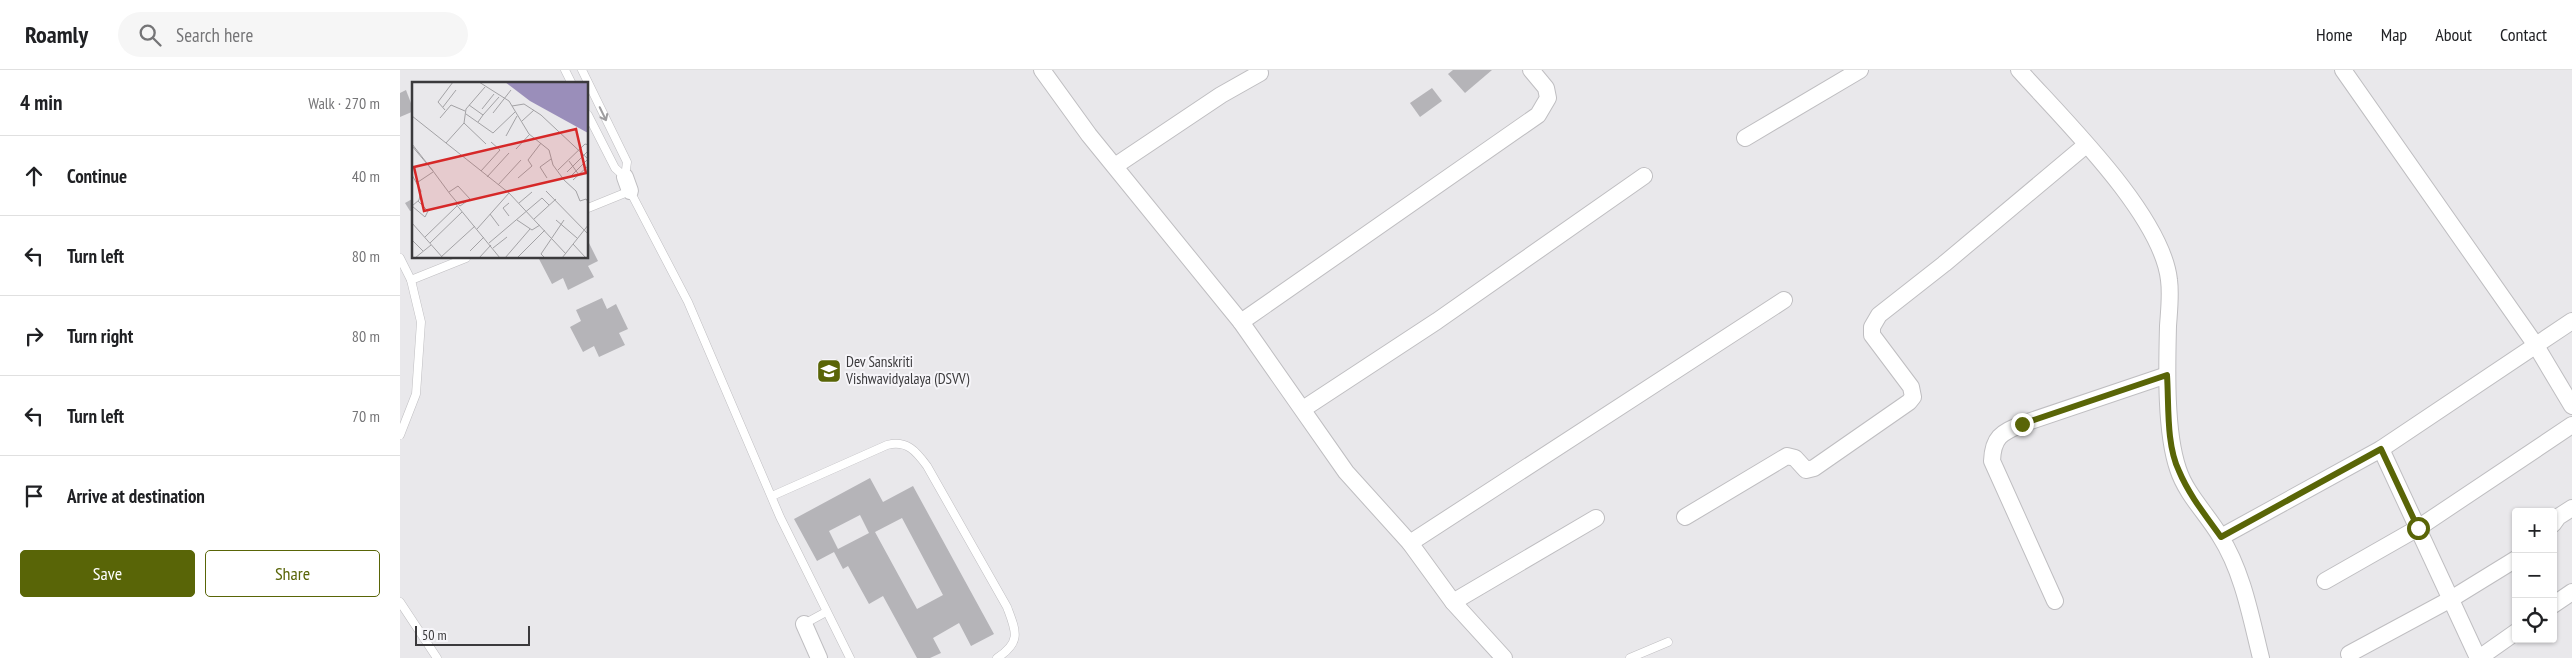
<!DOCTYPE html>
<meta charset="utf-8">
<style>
:root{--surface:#fff;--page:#f6f6f6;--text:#202124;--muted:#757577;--line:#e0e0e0;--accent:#596507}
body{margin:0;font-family:"PT Sans Narrow",sans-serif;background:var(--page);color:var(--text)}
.controls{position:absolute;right:15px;bottom:15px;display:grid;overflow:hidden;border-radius:5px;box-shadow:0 1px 4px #0004}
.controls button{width:45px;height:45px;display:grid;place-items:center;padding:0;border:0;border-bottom:1px solid var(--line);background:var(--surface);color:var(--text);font:25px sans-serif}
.scale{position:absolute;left:15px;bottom:12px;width:115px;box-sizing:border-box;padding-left:5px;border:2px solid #3b3a3c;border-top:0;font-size:14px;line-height:18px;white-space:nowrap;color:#3b3a3c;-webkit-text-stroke:4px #f6f5f9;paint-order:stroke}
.stop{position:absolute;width:15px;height:15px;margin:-11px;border:4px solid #596507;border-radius:50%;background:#fff}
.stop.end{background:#596507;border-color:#fff;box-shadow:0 1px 5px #0008}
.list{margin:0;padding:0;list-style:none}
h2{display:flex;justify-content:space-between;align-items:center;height:65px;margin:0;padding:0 20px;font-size:21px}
h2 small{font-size:16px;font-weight:400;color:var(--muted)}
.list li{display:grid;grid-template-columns:32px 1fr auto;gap:15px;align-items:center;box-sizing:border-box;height:80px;padding:0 20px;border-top:1px solid var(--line)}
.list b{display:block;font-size:19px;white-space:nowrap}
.list em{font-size:16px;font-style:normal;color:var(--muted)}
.actions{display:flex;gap:10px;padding:15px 20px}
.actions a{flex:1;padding:11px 0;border:1px solid var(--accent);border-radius:5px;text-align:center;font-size:18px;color:var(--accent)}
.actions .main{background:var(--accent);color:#fff}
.icon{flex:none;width:28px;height:28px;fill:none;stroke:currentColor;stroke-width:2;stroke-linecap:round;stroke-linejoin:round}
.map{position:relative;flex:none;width:2172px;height:588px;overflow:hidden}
header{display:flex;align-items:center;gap:30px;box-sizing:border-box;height:70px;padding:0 25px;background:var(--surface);border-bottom:1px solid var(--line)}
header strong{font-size:24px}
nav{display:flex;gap:28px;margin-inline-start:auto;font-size:18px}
.search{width:350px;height:45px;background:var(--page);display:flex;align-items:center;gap:12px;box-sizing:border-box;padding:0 18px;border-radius:28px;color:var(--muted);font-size:19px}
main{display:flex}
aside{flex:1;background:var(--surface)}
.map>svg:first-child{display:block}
.building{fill:#b5b4b8;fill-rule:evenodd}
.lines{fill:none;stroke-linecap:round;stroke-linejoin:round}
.lane-casing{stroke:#bfbec1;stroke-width:9}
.street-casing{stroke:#bfbec1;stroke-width:18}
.lane{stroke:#fff;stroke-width:8}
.street{stroke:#fff;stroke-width:16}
.oneway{stroke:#9d9c9e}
.route{stroke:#596507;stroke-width:6}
.labels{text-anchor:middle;stroke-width:4;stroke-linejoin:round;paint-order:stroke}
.poi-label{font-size:15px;fill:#3b3a3c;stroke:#f6f5f9;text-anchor:start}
.inset-road{fill:none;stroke:#a3a2a5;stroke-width:1}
.view{fill:#d62828;fill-opacity:0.15;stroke:#d62828;stroke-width:2.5}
.inset-edge{fill:none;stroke:#3b3a3c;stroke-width:2.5}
</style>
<header>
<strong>Roamly</strong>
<div class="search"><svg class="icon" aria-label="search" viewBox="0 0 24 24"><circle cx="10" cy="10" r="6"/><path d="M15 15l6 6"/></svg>Search here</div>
<nav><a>Home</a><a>Map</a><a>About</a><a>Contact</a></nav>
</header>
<main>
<aside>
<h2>4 min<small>Walk · 270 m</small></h2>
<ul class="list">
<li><svg class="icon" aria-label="ahead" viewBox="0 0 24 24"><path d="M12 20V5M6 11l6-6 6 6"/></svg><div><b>Continue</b></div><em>40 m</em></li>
<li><svg class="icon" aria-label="left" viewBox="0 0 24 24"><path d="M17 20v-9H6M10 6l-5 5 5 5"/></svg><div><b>Turn left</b></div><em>80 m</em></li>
<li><svg class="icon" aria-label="right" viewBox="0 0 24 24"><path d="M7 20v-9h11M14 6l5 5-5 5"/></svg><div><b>Turn right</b></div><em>80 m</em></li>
<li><svg class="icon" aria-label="left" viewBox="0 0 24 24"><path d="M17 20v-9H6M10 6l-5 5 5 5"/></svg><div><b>Turn left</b></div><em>70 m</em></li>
<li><svg class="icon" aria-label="arrive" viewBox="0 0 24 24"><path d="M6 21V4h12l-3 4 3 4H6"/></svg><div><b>Arrive at destination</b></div></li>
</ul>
<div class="actions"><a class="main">Save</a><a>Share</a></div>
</aside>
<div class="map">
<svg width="2172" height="588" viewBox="0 0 2172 588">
<rect width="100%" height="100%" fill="#e9e8eb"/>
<!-- building -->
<g class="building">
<polygon points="1053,0 1092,0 1065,23 1048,4"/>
<polygon points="1032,18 1042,31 1020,47 1010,33"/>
<polygon points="6,20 14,41 0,47 0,23"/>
<polygon points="14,128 14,141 10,141 5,133"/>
<polygon points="188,171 198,191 188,196 194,207 168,220 163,208 152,214 139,189 188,188"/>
<polygon points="202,228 207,239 216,234 228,259 219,263 225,275 199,287 194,276 183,282 170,257 181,251 176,240"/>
<path d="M470,408L483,432L513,416L594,564L571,576L559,553L533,568L541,583L530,588H517L483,526L469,534L448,496L443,499L434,482L417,491L394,449ZM460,445L469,463L438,479L429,461ZM502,448L543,525L517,539L475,462Z"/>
</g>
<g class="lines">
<defs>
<g id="lane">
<polyline points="165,0 172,14"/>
<polyline points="182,0 227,92 225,107 215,98 188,45"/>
<polyline points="188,138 230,121 288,232 380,447 450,588"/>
<polyline points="0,188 11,210 21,252 16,324 0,365"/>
<polyline points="11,210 66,188"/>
<path d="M372,426L487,375C507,370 516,381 527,396L607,537C616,561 622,572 597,588"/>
<polyline points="0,532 37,588"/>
<polyline points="404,554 426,542"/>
<polyline points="1230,588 1268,572"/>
</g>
<g id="street">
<polyline points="642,0 689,65 841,252 946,402 1010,473 1053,532 1104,588"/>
<path d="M1619,0C1663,49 1762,145 1769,210C1771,225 1769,241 1768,256C1767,296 1765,361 1778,399C1786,424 1807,444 1820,466C1843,502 1851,548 1861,588"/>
<polyline points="1943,0 2135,274 2172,336"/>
<polyline points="1345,68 1460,0"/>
<polyline points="715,96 821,25 860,3"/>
<polyline points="225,107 230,121"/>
<polyline points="841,252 1138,45 1148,28 1146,18 1131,0"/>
<polyline points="903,339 1037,251 1244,106"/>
<polyline points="1981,379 2078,588"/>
<polyline points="1285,447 1387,386 1395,388 1406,400 1414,398 1509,332 1513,327 1511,317 1472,265 1472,257 1479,245 1544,194 1686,75"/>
<polyline points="2153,454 2158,447 2172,438"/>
<polyline points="1821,467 1981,379 2172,251"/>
<polyline points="1010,473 1384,230"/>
<polyline points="1925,511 2018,458 2172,355"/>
<path d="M1655,531L1592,391C1593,367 1601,363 1622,354L1767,305"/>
<polyline points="1053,532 1196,448"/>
<polyline points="2153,535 2172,522"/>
<polyline points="404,554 419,588"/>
<polyline points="1949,584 2051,529 2116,489"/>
<polyline points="2079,588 2116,562"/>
</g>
</defs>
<!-- lane casing -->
<use href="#lane" class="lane-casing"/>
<!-- street casing -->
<use href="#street" class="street-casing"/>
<!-- lane -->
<use href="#lane" class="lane"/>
<!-- street -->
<use href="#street" class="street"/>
</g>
<!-- one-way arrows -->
<defs><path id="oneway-shaft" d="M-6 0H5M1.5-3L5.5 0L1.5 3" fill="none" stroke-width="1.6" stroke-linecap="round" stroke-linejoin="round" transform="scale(1.25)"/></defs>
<use class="oneway" href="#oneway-shaft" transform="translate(203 44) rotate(64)"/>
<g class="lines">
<!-- route -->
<path class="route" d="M1622,354L1767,305C1769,335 1766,374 1779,401C1789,425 1806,446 1821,467L1981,379L2018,458"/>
</g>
<!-- icons -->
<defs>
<symbol id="university-square" viewBox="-11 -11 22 22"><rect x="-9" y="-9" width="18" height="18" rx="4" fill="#596507" stroke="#f6f5f9"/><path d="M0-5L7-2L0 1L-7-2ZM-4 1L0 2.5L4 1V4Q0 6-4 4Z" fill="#fff"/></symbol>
</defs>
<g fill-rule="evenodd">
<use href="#university-square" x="415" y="287" width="28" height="28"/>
</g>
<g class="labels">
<!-- poi labels -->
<g class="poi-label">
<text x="446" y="297">Dev Sanskriti<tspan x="446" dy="17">Vishwavidyalaya (DSVV)</tspan></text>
</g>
</g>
<!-- overview -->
<g transform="translate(12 12)">
<rect width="176" height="176" fill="#e9e8eb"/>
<path d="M93,0H176V51L118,19Z" fill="#9a8eba"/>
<path class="inset-road" d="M67,0L97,19L117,52L137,68L141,83L152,98L164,109L168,119L174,117L177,121M57,23L71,33L66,40M100,24L112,22L129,33L177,78M31,25L44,8M70,27L82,12M33,28L26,20L41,0M81,31L99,8M54,32L81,51L103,30M71,33L87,15M0,34L97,111L154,172M28,36L39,23L53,29M110,39L122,28M52,41L74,62M94,54L105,34M34,61L52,41L54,27L73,5M0,62L21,89L0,64M104,67L118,52M157,79L167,93M146,88L173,62L177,63M21,89L38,112L48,124L58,117L46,104L37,110M69,89L88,68L79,60M155,90L177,68M0,93L9,109L7,118L0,124M75,95L97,71M158,95L177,76M106,96L120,84L116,78L129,61M135,96L128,85L139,77M161,98L177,83M6,100L21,90M86,103L109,78M134,109L177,153M43,121L88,176M97,121L91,126L97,134M107,121L120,110M0,124L13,135L16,129L6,119M78,132L87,144M122,137L144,117M105,138L120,148L128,143M144,138L165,156M0,141L31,176M65,147L97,111M13,155L45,124M0,158L11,169M18,161L50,130M77,161L130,116L137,123M161,162L174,176M81,166L95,155M58,169L72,155M29,175L63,144M3,176L19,163M67,176L79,163M93,176L118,147M105,176L133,148M133,176L129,172L152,138M150,176L177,142"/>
<path class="view" d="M164,47L174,91L12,129L2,85Z"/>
<rect width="176" height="176" class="inset-edge"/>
</g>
</svg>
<div class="controls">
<button>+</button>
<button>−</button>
<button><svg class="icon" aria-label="locate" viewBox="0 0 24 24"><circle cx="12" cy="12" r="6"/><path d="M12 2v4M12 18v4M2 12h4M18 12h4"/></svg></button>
</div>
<div class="scale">50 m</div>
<div class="stop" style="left:2018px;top:458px"></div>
<div class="stop end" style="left:1622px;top:354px"></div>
</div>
</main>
